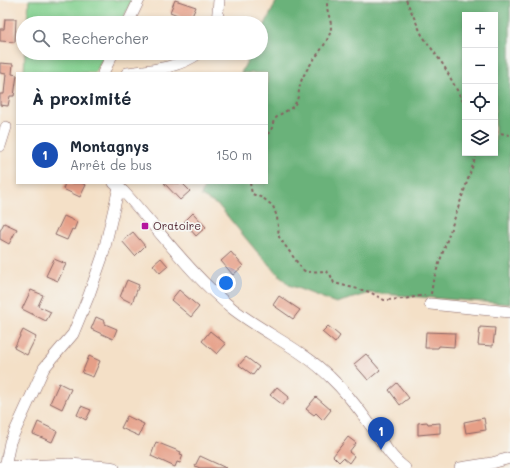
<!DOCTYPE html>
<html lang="fr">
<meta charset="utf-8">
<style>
:root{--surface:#fff;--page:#f6f6f7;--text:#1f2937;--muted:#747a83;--line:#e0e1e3;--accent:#b5179e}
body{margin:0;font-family:Mali,sans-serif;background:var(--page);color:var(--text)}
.controls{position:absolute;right:12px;top:12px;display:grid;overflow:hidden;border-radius:0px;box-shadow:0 2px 6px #0003}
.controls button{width:36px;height:36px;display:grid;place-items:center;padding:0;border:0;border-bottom:1px solid var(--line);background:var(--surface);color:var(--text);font:20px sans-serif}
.you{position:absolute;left:226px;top:283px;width:14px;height:14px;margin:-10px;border:3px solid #fff;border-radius:50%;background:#1a73e8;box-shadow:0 0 0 6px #1a73e833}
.badge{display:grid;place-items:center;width:26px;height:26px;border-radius:50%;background:var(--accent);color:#fff;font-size:13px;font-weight:700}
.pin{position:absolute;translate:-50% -33px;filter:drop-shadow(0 1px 2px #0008)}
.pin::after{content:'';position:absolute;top:21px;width:14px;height:12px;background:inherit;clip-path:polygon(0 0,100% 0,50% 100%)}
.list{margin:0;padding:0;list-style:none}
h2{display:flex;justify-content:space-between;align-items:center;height:52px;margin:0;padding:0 16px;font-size:17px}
h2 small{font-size:13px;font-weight:400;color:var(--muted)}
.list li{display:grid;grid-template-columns:26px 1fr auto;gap:12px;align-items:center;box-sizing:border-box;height:60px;padding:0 16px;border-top:1px solid var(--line)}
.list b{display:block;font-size:15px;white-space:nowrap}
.list p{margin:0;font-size:13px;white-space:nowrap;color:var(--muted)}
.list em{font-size:13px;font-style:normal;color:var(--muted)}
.icon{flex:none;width:22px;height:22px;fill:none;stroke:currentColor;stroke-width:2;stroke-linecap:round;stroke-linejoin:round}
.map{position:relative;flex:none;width:510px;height:468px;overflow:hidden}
.search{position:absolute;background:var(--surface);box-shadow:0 2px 6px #0003;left:16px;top:16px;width:252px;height:44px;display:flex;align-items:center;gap:10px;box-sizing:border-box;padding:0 14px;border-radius:22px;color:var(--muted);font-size:15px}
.panel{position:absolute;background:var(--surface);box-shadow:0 2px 6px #0003;left:16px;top:72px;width:252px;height:112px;border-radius:0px}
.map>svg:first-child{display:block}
.green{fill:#83d08f;stroke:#66785d}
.forest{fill:#6ab27a;stroke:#5a6852;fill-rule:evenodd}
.building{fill:#e69f87}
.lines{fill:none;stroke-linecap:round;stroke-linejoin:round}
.minor-casing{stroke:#866362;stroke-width:12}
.path{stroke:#866362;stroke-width:2;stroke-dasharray:3 3;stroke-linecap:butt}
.minor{stroke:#fff;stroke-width:11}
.poi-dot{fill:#b5179e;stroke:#f6f6f2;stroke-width:1.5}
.labels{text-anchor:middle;stroke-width:3.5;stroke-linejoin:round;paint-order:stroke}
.poi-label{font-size:11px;fill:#4a1f2b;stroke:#f6f6f2;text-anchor:start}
</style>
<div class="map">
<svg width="510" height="468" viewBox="0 0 510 468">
<rect width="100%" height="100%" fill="#f6f6f2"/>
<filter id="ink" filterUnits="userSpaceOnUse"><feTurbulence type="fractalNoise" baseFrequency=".025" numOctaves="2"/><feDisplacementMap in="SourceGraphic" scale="8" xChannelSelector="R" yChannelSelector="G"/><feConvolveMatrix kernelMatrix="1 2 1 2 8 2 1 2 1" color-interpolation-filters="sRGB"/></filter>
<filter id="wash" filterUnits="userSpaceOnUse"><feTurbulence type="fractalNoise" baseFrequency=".012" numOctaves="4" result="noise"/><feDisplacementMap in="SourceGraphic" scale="16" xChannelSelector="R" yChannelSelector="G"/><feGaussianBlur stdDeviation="0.9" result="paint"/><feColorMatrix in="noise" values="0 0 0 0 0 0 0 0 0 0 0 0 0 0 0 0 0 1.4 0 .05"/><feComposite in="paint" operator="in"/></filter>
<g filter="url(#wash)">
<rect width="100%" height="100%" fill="#f4e0c7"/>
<!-- green -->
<g class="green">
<polygon points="29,0 132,0 121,23 27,23"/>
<polygon points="25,53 106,53 95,73 24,73"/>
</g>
<!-- forest -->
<path class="forest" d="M277,0H510V304L370,293L336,303L289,285L258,253L219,206L201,196L205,183H267V73H241L251,53H261V33ZM465,15H495V153H465Z"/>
<g id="blocks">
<!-- building -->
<g class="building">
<polygon points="175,0 196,7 189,23 179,20 180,16 170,12"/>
<polygon points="5,19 16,19 15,42 0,41 0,29 4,29"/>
<polygon points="0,63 13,64 12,74 17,75 14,96 10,96 8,106 0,105 0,94 4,94 6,74 0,73"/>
<polygon points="65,183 81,183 86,185 80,197 63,189"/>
<polygon points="164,183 182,183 190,191 180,200"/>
<polygon points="193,213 206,227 196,236 184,222"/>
<polygon points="64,216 77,222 74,230 72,229 67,240 55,235"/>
<polygon points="4,223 17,229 9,244 0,239 0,231"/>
<polygon points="133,232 145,246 135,256 122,241"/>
<polygon points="231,252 243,266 233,275 221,261"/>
<polygon points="161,258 168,266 160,273 153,265"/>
<polygon points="54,259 66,264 58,281 46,276"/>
<polygon points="127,280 139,285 132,303 120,297"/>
<polygon points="31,290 43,295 38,306 51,312 46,321 22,309"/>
<polygon points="179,290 199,307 191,317 171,300"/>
<polygon points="279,296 300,310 293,319 273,305"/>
<polygon points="96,317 105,321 105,324 117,329 113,339 91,329"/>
<polygon points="328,326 340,336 335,343 322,332"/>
<polygon points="480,327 495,328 493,346 478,345"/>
<polygon points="23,330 36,337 27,355 14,348"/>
<polygon points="210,331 226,344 217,354 202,341"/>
<polygon points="426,332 455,333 454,347 439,346 438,348 425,348"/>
<polygon points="366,354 380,370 368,380 354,364"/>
<polygon points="89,356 100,361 93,377 82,373"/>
<polygon points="246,357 259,367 253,375 239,365"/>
<polygon points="59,383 71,389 62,409 50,403"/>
<polygon points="397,383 409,398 400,405 389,390"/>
<polygon points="277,387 289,397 283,405 270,395"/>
<polygon points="316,397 331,410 323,420 316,413 314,415 306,409"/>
<polygon points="81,406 91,410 86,420 77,415"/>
<polygon points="127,416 144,424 139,436 121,428"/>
<polygon points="484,418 486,430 466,433 464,422"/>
<polygon points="38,422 57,431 52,442 33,434"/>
<polygon points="427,422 428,424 440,423 440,433 418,435 418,423"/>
<polygon points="348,437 356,443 349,452 354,456 349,463 343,458 339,462 333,456"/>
<polygon points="156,442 181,452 180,454 183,455 180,463 177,462 175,467 151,456"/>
<polygon points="200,456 226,468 200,468 195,466"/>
</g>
</g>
</g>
<g filter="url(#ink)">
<use href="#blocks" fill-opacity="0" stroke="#866362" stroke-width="1"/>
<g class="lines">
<defs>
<g id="minor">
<polyline points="128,23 139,0"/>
<polyline points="217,23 219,0"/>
<polyline points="103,73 113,53"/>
<path d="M127,73C152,70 179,68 199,53"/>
<polyline points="0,146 6,127"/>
<path d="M114,183L123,191C159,230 191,275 233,309C264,333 302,349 330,377C345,391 359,409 371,426C381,441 390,457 405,468"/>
<polyline points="430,304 510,312"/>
<polyline points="0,467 69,464 109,467 114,468"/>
<polyline points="5,468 10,442 44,368 73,334 89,295 103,255 119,187"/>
<polyline points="460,468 492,463 510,458"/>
</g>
</defs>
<!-- minor casing -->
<use href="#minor" class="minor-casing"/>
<!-- path -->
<g class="path">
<polyline points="406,0 422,35 444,66 465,105"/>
<polyline points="495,132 510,135"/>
<path d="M267,134C274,130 271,124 275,119C281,112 290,111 295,104C300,96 298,86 303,77C310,62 325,48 330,33C334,19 324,12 328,0"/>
<polyline points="250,183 252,194 263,198 273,206 277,217 279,237 302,269 306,272 326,271 330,274 334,283 370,292 384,300 404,299 425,295"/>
<polyline points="431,294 433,281 477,153"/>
</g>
<!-- minor -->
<use href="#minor" class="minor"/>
</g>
</g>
<!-- markers -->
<rect class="poi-dot" x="141" y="222" width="8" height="8" rx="2"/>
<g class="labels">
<!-- poi labels -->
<g class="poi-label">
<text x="153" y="230">Oratoire</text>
</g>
</g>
</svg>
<div class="controls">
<button>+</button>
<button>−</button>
<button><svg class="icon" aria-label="locate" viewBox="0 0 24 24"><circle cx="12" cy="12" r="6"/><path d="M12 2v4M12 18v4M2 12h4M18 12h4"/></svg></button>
<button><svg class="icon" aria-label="layers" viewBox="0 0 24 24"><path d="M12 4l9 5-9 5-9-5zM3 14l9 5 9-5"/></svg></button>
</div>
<div class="you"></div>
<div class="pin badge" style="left:381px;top:450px;background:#1a4fb4">1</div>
<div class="search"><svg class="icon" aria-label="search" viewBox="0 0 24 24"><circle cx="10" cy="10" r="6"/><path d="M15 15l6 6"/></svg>Rechercher</div>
<section class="panel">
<h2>À proximité<small></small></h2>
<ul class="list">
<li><span class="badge" style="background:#1a4fb4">1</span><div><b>Montagnys</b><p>Arrêt de bus</p></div><em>150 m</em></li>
</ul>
</section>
</div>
